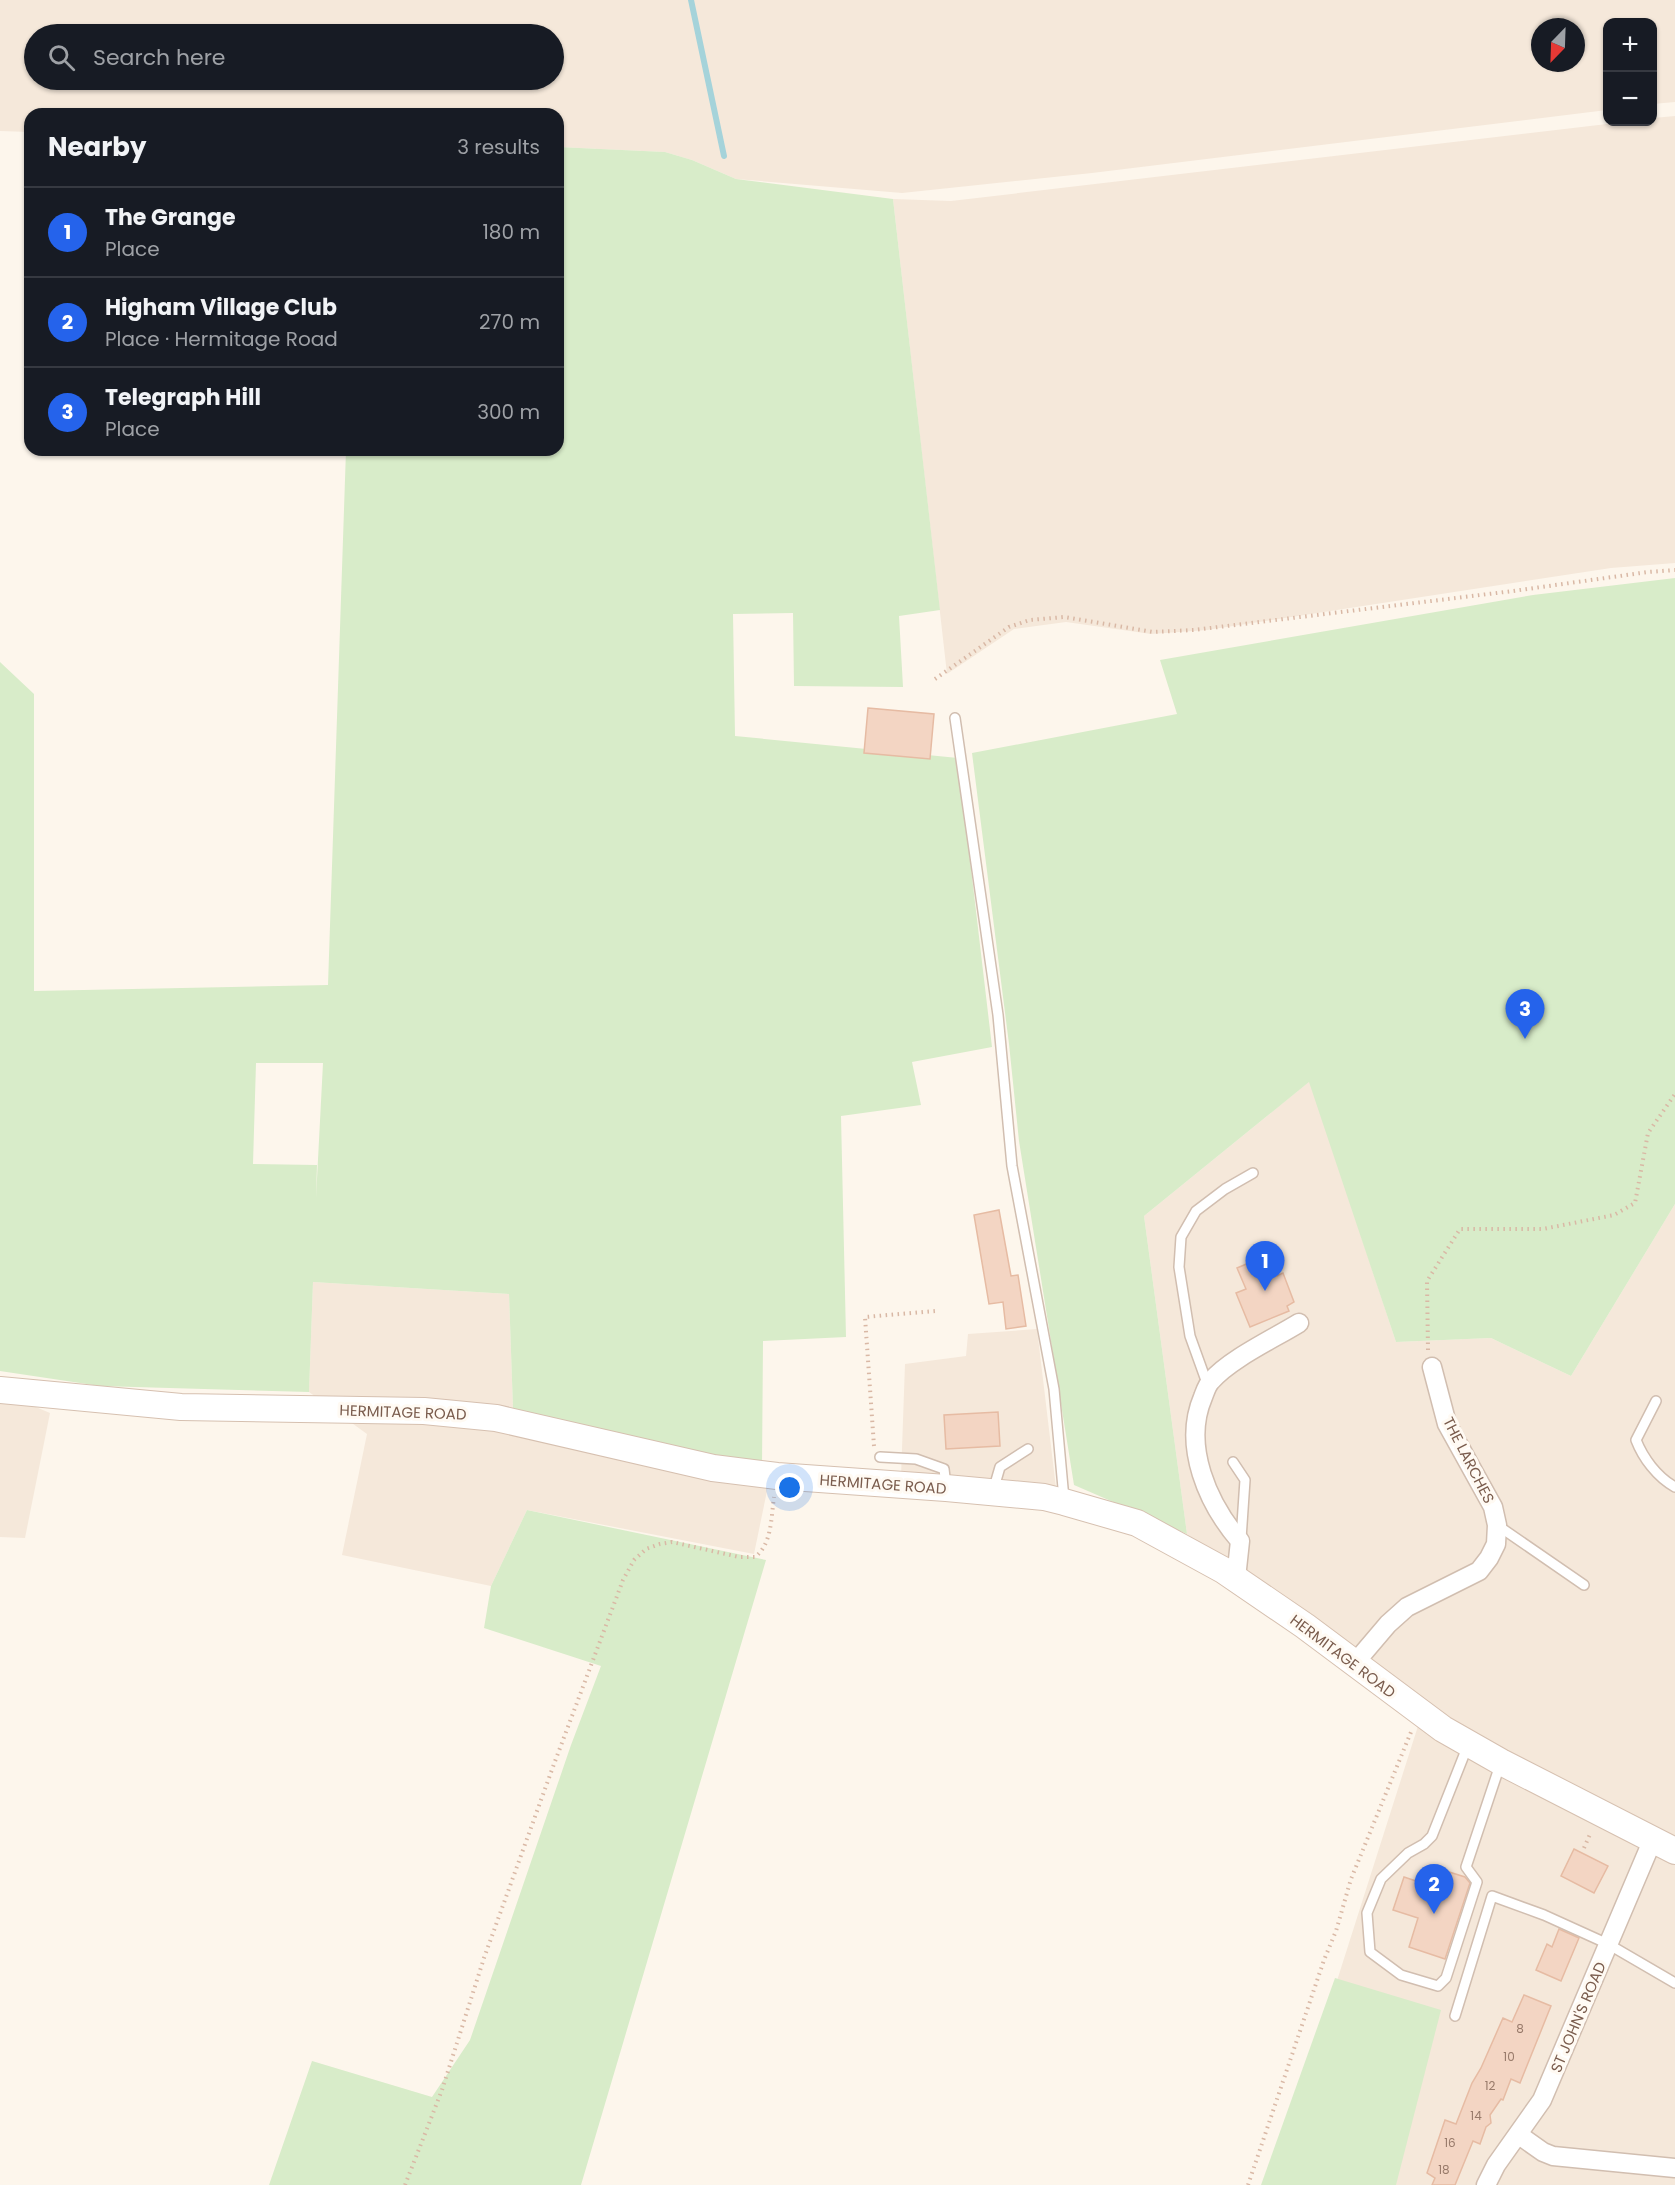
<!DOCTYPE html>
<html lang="en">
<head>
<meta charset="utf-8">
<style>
  :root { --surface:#171b24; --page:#20242c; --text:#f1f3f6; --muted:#9ea1a6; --line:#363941; --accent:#2563eb }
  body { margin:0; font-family:Poppins,sans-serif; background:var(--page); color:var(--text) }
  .controls { position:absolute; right:18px; top:18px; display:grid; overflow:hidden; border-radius:12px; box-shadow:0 2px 4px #0004 }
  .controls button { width:54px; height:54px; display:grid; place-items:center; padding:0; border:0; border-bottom:2px solid var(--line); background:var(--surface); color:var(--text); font:30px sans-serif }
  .compass { position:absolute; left:1531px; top:18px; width:54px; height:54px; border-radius:50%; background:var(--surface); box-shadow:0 2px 4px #0004; rotate:203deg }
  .you { position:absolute; left:790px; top:1488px; width:21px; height:21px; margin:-15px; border:4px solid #fff; border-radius:50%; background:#1a73e8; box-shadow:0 0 0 9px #1a73e833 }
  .badge { display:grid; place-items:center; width:39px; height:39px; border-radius:50%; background:var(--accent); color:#fff; font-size:20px; font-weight:700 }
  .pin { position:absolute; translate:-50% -50px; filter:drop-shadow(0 2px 3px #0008) }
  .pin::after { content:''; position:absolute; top:32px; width:21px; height:18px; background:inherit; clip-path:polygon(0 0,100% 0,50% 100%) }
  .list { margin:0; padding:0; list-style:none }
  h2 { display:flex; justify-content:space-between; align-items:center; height:78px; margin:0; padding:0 24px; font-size:26px }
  h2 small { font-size:20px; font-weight:400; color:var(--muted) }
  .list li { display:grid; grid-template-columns:39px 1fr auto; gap:18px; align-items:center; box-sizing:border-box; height:90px; padding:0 24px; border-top:2px solid var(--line) }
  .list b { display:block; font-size:22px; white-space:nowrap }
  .list p { margin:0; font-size:20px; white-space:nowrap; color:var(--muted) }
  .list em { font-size:20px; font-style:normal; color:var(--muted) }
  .icon { flex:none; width:33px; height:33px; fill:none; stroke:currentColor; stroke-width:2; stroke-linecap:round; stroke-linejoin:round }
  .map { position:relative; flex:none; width:1675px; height:2185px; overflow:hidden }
  .search { position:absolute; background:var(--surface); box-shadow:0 2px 4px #0004; left:24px; top:24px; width:540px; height:66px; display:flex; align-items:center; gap:15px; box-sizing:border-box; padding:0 21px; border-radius:33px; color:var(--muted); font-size:22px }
  .panel { position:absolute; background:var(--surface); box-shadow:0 2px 4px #0004; left:24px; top:108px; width:540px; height:348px; border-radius:18px }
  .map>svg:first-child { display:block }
  .residential { fill:#f5e8da; fill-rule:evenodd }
  .green { fill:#d8ecc9; fill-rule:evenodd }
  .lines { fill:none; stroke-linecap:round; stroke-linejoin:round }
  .stream { stroke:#a5d3da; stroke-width:6 }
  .building { fill:#f3d5c3; stroke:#e6bba3; stroke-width:1.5 }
  .lane-casing { stroke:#d1beb0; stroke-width:12 }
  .street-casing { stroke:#d1beb0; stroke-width:21 }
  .secondary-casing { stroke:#d6c0b0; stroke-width:28 }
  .path { stroke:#d9b8a5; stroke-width:4; stroke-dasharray:1.5 4.5; stroke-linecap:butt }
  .lane { stroke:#fff; stroke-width:9 }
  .street { stroke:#fff; stroke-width:18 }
  .secondary { stroke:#fff; stroke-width:26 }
  .labels { text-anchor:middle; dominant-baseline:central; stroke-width:6; stroke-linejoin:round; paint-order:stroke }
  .number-label { font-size:12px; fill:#987a6a }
  .street-label { font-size:15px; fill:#7a5c4d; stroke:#fffaf3 }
</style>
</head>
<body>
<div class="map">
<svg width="1675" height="2185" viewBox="0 0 1675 2185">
  <rect width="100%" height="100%" fill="#fdf6ec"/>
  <g class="residential">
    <path d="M0 0H1675V102L1653 104 1652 22H1608L1607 110 1092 173 902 193 736 179 692 160 665 152 558 147V114H30V132L0 131ZM1540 27H1576V63H1540ZM34 34H554V80H34Z"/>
    <path d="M1675 116V563L1611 568 1207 630 1151 634 1066 622 1014 629 947 674 893 199 951 201 1624 122H1652L1653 118Z"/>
    <path d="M1310 1081 1396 1342 1491 1338 1571 1376 1675 1204V2185H1272L1425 1704 1187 1534 1144 1216Z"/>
    <path d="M313 1282 509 1294 513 1409 768 1486 754 1554 527 1510 491 1586 342 1555 367 1434 309 1392Z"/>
    <path d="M1037 1329 1056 1488 901 1477 905 1364 966 1356 968 1334Z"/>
    <path d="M0 1392 50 1413 25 1538 0 1537Z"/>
  </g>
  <g class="green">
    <path d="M558 147 665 152 692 160 736 179 893 199 940 610 899 616 903 687 794 686 793 613 733 614 735 736 958 758 992 1047 912 1062 921 1105 841 1116 846 1337 763 1341 762 1466 513 1409 509 1294 313 1282 309 1392 100 1386 0 1371V662L34 694V991L328 985 346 450H558ZM256 1063H323L316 1198 317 1165 253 1164Z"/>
    <path d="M1675 578V1204L1571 1376 1491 1338 1396 1342 1309 1082 1144 1216 1187 1534 1074 1485 1019 1141 1009 1044 972 753 1177 714 1160 660 1533 595Z"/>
    <path d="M527 1510 766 1560 581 2185H269L312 2061 432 2097 470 2040 571 1745 601 1666 484 1628 491 1586Z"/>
    <path d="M1335 1978 1441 2010 1396 2185H1261Z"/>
  </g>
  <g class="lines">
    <path class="stream" d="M691 0 724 156"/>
  </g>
  <g class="building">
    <path d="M868 708 934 714 930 759 864 753Z"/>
    <path d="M999 1210 1011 1276 1018 1275 1026 1326 1006 1329 1003 1302 989 1304 974 1215Z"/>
    <path d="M1268 1255 1277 1276 1283 1273 1294 1302 1287 1306 1289 1311 1250 1327 1236 1293 1246 1289 1237 1268Z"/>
    <path d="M998 1412 1000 1446 946 1449 944 1415Z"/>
    <path d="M1574 1849 1608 1866 1594 1893 1561 1876Z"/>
    <path d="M1446 1871 1465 1877 1470 1883 1445 1959 1409 1947 1418 1918 1393 1910 1404 1877 1440 1889Z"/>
    <path d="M1559 1929 1579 1938 1561 1981 1536 1970 1547 1944 1552 1947Z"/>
    <path d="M1524 1995 1551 2006 1520 2083 1511 2079 1503 2100 1501 2099 1490 2115 1491 2123 1486 2127 1480 2144 1473 2141 1455 2185H1432L1435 2178 1427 2173 1445 2120 1456 2124 1472 2083 1481 2068 1503 2018 1512 2022Z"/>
  </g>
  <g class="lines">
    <g class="lane-casing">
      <g id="lane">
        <path d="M955 718 998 1015 1012 1166 1054 1389 1064 1499"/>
        <path d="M1208 1386 1190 1336 1179 1267 1181 1237 1196 1211 1225 1189 1253 1173"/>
        <path d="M1656 1401 1636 1440C1643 1458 1657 1477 1675 1487"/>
        <path d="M880 1457 916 1459 944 1469 946 1486"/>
        <path d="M1233 1462 1245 1480 1241 1539"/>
        <path d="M993 1491 1000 1467 1028 1449"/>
        <path d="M1497 1525 1584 1585"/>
        <path d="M1468 1745 1432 1836 1424 1844 1408 1853 1381 1879 1367 1913 1370 1952 1401 1975 1438 1986 1446 1978 1477 1882 1466 1867 1500 1765"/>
        <path d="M1455 2016 1492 1896 1544 1915 1608 1944 1675 1983"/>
      </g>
    </g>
    <g class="street-casing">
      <g id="street">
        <path d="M1236 1578 1240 1541C1208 1504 1182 1446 1203 1397 1205 1392 1207 1385 1211 1381 1230 1359 1273 1339 1299 1323"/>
        <path d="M1354 1664 1388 1624 1407 1607 1479 1571 1489 1558 1496 1544 1497 1525 1493 1507 1447 1424 1432 1367"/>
        <path d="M1519 2135 1543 2152 1553 2156 1675 2168"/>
        <path d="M1486 2185 1496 2165 1542 2100 1653 1839"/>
      </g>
    </g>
    <g class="secondary-casing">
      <path id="secondary" d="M0 1390 181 1407 424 1411 496 1418 713 1468 777 1476 946 1488 1044 1497 1064 1502 1137 1523 1223 1570 1305 1626 1443 1729 1501 1762 1675 1851"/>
    </g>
    <g class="path">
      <path d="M935 679 1009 627 1030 620 1064 617 1153 632 1194 630 1513 591 1648 572 1675 570"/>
      <path d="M1428 1350 1427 1281 1460 1229H1543L1614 1215 1635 1203 1648 1133 1675 1094"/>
      <path d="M874 1446 865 1317 935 1311"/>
      <path d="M1584 1848 1591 1832"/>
      <path d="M405 2185 442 2090 484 1958 554 1764 623 1580 634 1560 646 1549 660 1544 672 1542 739 1557H755C772 1544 771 1518 774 1497"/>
      <path d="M1248 2185 1324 1960 1336 1931 1351 1879 1411 1732"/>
    </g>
    <use href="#lane" class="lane"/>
    <use href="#street" class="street"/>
    <use href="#secondary" class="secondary"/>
  </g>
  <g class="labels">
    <g class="number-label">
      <text x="1520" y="2028">8</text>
      <text x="1509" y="2056">10</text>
      <text x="1490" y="2085">12</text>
      <text x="1476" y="2115">14</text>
      <text x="1450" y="2142">16</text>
      <text x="1444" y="2169">18</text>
    </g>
    <g class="street-label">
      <text transform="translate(403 1412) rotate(2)">HERMITAGE ROAD</text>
      <text transform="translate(1469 1460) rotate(63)">THE LARCHES</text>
      <text transform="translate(883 1484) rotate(4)">HERMITAGE ROAD</text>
      <text transform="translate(1343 1656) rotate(37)">HERMITAGE ROAD</text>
      <text transform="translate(1578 2017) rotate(-67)">ST JOHN'S ROAD</text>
    </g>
  </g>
</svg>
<div class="controls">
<button>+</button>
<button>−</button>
</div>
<svg class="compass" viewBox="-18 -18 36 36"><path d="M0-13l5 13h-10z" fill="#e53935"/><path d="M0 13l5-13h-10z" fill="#9ea1a6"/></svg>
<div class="you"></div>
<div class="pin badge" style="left:1265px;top:1291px">1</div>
<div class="pin badge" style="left:1434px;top:1914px">2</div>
<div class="pin badge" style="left:1525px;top:1039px">3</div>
<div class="search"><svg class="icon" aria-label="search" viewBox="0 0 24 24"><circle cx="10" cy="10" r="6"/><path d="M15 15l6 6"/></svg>Search here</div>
<section class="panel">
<h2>Nearby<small>3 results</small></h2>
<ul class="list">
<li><span class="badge">1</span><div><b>The Grange</b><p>Place</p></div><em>180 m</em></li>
<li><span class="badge">2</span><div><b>Higham Village Club</b><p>Place · Hermitage Road</p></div><em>270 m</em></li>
<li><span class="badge">3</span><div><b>Telegraph Hill</b><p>Place</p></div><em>300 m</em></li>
</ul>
</section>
</div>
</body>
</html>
